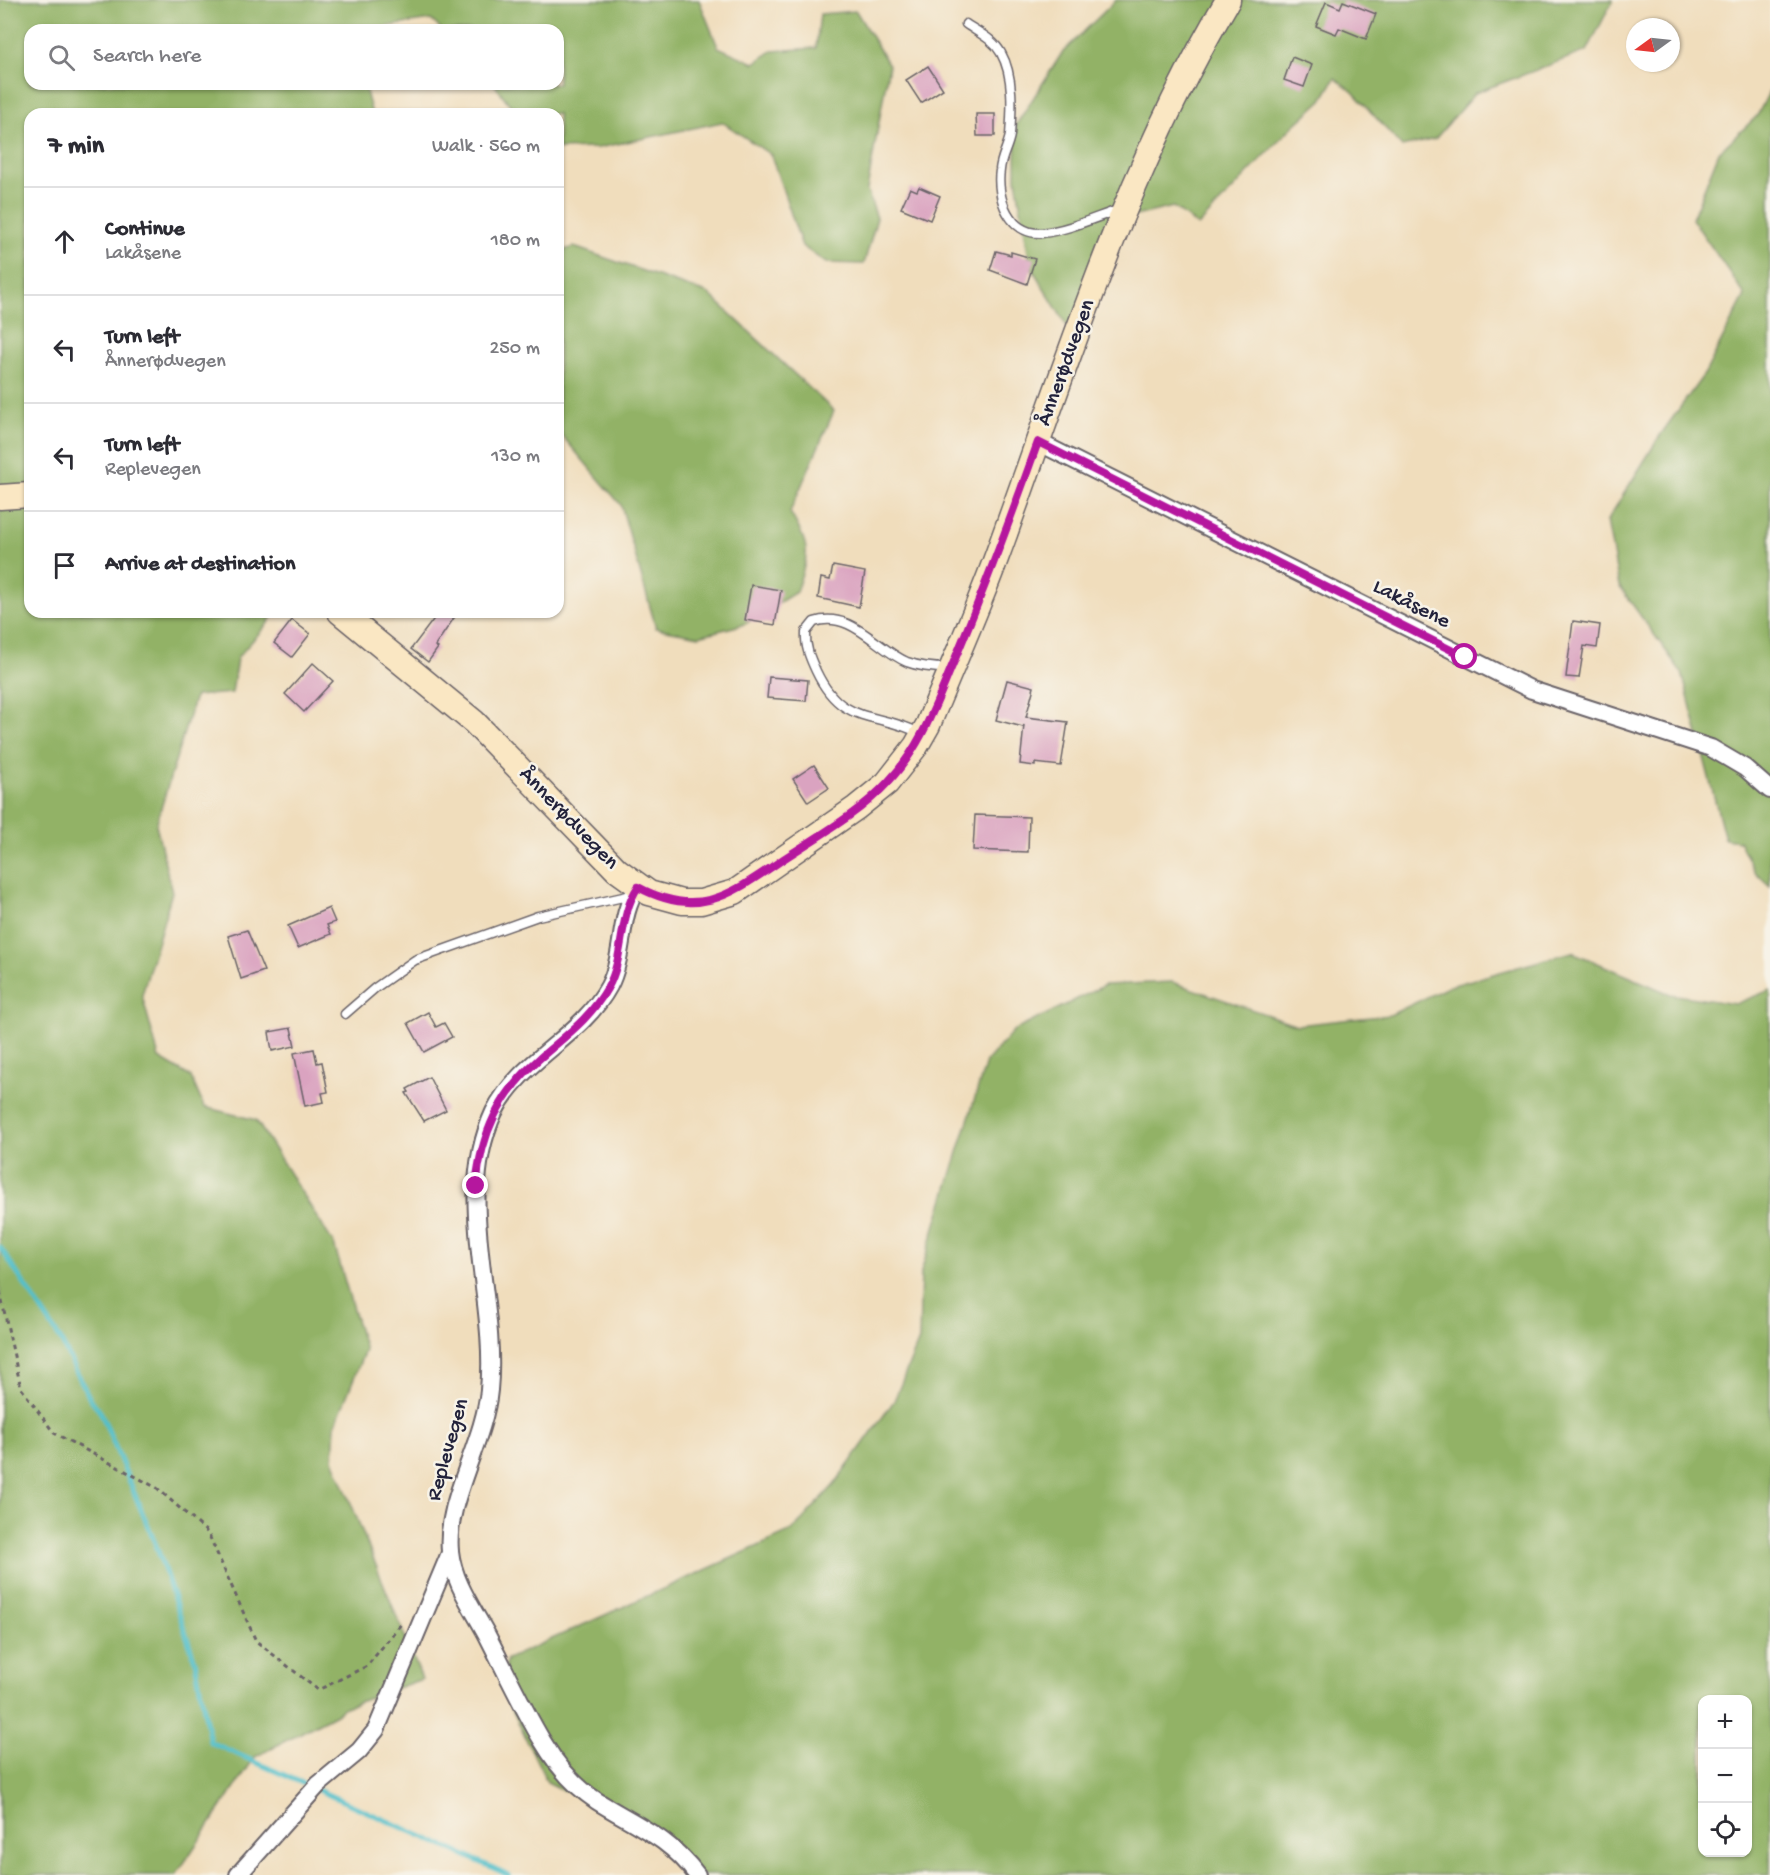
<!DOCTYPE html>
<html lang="en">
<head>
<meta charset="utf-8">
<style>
  :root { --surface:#fff; --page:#f2f2f3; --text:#2b2b33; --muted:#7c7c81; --line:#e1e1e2 }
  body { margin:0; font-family:"Gochi Hand",sans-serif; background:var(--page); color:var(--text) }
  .controls { position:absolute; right:18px; bottom:18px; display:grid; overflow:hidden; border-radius:12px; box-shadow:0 2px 4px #0004 }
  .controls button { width:54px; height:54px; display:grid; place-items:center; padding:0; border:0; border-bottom:2px solid var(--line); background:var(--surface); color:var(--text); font:30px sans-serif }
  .compass { position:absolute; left:1626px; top:18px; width:54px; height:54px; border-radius:50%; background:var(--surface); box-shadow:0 2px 4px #0004; rotate:255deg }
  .stop { position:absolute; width:18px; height:18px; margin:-14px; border:4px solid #b5179e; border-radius:50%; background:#fff }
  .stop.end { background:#b5179e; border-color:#fff; box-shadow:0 2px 6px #0008 }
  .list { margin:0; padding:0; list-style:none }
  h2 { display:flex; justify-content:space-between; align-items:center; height:78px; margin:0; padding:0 24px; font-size:26px }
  h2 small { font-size:20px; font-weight:400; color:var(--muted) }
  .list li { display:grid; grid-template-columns:39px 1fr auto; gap:18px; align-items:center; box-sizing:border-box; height:108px; padding:0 24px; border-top:2px solid var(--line) }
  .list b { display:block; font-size:22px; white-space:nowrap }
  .list p { margin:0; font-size:20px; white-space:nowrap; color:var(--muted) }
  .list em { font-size:20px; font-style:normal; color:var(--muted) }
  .icon { flex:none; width:33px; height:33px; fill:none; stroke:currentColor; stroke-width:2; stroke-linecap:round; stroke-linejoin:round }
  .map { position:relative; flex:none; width:1770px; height:1875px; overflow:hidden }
  .search { position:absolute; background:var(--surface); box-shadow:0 2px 4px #0004; left:24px; top:24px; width:540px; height:66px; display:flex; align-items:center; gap:15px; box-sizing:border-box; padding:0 21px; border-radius:18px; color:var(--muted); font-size:22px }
  .panel { position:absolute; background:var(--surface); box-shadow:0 2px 4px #0004; left:24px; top:108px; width:540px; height:510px; border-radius:18px }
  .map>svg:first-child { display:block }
  .forest { fill:#92b266; stroke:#5a6a50; stroke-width:1.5; fill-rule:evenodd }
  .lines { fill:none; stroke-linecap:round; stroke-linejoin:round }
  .stream { stroke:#52c0ca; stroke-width:5 }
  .building { fill:#daa3c0 }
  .service-casing { stroke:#6a6368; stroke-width:11 }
  .minor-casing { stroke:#6a6368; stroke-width:20 }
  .secondary-casing { stroke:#6a6368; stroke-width:27 }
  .path { stroke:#6a6368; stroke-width:3; stroke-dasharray:4.5 4.5; stroke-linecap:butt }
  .service { stroke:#fff; stroke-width:8 }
  .minor { stroke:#fff; stroke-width:16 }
  .secondary { stroke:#fae7c3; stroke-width:24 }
  .route { stroke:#b5179e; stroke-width:8 }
  .labels { text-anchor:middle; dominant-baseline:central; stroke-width:5; stroke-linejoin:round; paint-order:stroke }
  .street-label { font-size:22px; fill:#22223b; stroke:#f7f3e8 }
</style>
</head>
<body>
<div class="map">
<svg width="1770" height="1875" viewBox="0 0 1770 1875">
  <rect width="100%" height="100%" fill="#f7f3e8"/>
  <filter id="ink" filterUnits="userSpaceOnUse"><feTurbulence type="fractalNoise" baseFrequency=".0167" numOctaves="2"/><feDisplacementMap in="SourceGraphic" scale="12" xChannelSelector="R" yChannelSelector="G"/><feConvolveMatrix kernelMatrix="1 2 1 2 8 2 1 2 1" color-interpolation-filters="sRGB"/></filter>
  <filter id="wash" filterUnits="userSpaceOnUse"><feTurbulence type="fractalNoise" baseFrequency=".008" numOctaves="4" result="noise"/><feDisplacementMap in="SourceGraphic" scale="24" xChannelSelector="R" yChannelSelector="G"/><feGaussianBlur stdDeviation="1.35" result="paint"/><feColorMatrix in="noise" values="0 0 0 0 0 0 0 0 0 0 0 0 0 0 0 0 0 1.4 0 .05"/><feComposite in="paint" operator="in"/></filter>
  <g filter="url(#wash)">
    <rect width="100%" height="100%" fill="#f0ddbc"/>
    <g class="forest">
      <path d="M0 0H699L718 47 754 63 772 51 816 48 820 14 856 11 889 65 867 190 877 218 864 264 826 263 802 246 771 155 722 122 598 148 558 149V114H517L494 84H558V30H442L431 20 389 26 382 30H30V84H364L372 114H30V612H274L269 622 237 658 232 693 195 696 156 825 172 892 142 995 159 1058 191 1077 204 1107 256 1120 334 1244 365 1350 335 1426 333 1459 422 1679 345 1707 336 1714 255 1757 176 1875H0Z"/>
      <path d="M1116 0H1613L1587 51 1475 93 1435 139 1402 147 1353 92 1335 78 1322 100 1289 130 1198 226 1173 207 1127 218 1073 336 1030 265 1016 179V125L1062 53Z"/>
      <path d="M1770 90V886L1755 872 1739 841 1725 839 1682 673 1619 586 1607 521 1661 434 1705 373 1745 295 1692 219 1719 152 1757 116Z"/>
      <path d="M574 247 709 294 834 411 790 512C812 551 809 551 796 592L745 624 699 636 656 628 621 505 558 431V252Z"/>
      <path d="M1572 952 1670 994 1735 1004 1770 990V1875H688L640 1828 547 1782 500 1685 507 1659 792 1531 834 1485 894 1401 919 1340 921 1272 986 1062 1013 1031 1105 985 1172 982 1297 1025 1390 1015 1450 986ZM1702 1700H1748V1852H1702Z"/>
    </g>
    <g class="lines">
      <path class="stream" d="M0 1247 59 1337 89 1397 101 1413 157 1548 195 1661 210 1742 509 1875"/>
    </g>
    <g id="blocks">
      <g class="building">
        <path d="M1343 1 1376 14 1366 39 1339 28 1336 34 1316 26 1326 2 1340 8Z"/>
        <path d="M1292 57 1312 65 1304 87 1284 80Z"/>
        <path d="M928 66 943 89 921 103 906 80Z"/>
        <path d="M976 114H995V136H977Z"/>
        <path d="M919 187 940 196 930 220 901 208 910 188 917 191Z"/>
        <path d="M996 251 1011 255V252L1035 259 1027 284 990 270Z"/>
        <path d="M833 566 865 572 859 607 818 598 821 578 830 580Z"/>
        <path d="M751 585 781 590 775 625 745 620Z"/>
        <path d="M439 612H458L435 646 438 648 428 662 411 649Z"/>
        <path d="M292 620 310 634 292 657 274 643Z"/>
        <path d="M1573 621 1600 625 1597 648 1584 646 1579 678 1566 677Z"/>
        <path d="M313 663 333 681 304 712 285 694Z"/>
        <path d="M769 677 808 680 806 701 767 698Z"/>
        <path d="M1007 680 1034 687 1026 717 1068 722 1061 766 1035 763V766L1020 764 1024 725 1023 727 996 720Z"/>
        <path d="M814 765 829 788 808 802 793 779Z"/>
        <path d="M975 815 1029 817 1028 852 973 850Z"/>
        <path d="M329 908 335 922 327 925 331 934 298 948 288 926Z"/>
        <path d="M247 930 264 971 241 979 228 936Z"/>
        <path d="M428 1012 436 1027 444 1023 452 1037 424 1052 408 1023Z"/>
        <path d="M291 1028 295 1046 272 1051 269 1032Z"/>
        <path d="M314 1049 317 1063 322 1062 328 1092 322 1093 324 1102 305 1106 294 1053Z"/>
        <path d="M429 1077 446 1110 424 1121 406 1093 409 1092 407 1089Z"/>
      </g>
    </g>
  </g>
  <g filter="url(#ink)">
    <use href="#blocks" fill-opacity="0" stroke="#6a6368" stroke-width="1.5"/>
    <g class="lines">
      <g class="service-casing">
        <g id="service">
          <path d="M966 24C979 33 993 39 1001 53 1014 76 1012 109 1010 135 1008 147 1001 157 1000 170 996 197 1009 235 1042 233 1069 230 1096 217 1121 209"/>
          <path d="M922 734C876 710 843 728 816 671 810 658 805 647 806 632L814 622C852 610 876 649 907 662 920 667 935 668 949 668"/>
          <path d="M345 1014 375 988 415 960 538 916 632 895"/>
        </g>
      </g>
      <g class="minor-casing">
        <g id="minor">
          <path d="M1038 442 1532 690 1711 748 1745 768 1770 790"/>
          <path d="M638 887C618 915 625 955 609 986 581 1038 520 1059 494 1112 453 1200 498 1298 489 1390 484 1443 445 1501 450 1551 453 1581 473 1609 487 1635 505 1670 522 1707 543 1742 556 1764 574 1786 597 1801 635 1825 669 1837 697 1875"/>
          <path d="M238 1875 318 1785 359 1751 376 1730 450 1553"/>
        </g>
      </g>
      <g class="secondary-casing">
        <g id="secondary">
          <path d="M0 497 30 495"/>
          <path d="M340 612 474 722 617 870 649 893 682 902H701L735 892 856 808 887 783 916 746 928 725C951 668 977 611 998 553 1067 365 1125 172 1228 0"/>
        </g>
      </g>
      <path class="path" d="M0 1292 21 1388 54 1433 157 1488 208 1533 256 1641 318 1690 367 1666 401 1624"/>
      <use href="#service" class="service"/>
      <use href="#minor" class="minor"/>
      <use href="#secondary" class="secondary"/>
    </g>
  </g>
  <g class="lines" filter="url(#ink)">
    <path class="route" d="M476 1186C481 1134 499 1094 539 1059 565 1036 590 1019 608 987 625 957 618 916 638 887 697 919 729 896 779 862 815 838 859 814 888 782 922 746 936 703 955 659 985 587 1012 515 1038 442L1465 657"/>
  </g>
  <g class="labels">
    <g class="street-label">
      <text transform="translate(1067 363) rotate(-70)">Ånnerødvegen</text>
      <text transform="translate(1411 605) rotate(27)">Lakåsene</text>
      <text transform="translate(568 819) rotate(46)">Ånnerødvegen</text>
      <text transform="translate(449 1450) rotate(-74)">Replevegen</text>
    </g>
  </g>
</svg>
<div class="controls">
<button>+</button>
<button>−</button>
<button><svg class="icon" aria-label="locate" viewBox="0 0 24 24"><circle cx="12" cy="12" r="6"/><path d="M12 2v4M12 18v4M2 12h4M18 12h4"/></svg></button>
</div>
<svg class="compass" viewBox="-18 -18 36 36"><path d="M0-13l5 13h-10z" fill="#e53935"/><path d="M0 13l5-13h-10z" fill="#7c7c81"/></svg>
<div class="stop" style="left:1465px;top:657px"></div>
<div class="stop end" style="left:476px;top:1186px"></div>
<div class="search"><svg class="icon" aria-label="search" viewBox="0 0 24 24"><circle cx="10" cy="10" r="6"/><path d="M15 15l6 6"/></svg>Search here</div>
<section class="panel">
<h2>7 min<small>Walk · 560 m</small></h2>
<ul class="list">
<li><svg class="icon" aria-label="ahead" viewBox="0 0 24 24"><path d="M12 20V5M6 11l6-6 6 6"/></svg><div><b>Continue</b><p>Lakåsene</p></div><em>180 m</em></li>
<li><svg class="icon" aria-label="left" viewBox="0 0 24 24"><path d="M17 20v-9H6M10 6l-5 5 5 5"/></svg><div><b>Turn left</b><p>Ånnerødvegen</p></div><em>250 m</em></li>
<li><svg class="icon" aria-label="left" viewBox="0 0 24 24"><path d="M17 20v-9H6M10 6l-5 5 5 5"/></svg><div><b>Turn left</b><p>Replevegen</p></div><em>130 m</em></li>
<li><svg class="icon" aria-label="arrive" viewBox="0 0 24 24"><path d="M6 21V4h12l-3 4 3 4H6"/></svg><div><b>Arrive at destination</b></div></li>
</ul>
</section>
</div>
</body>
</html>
